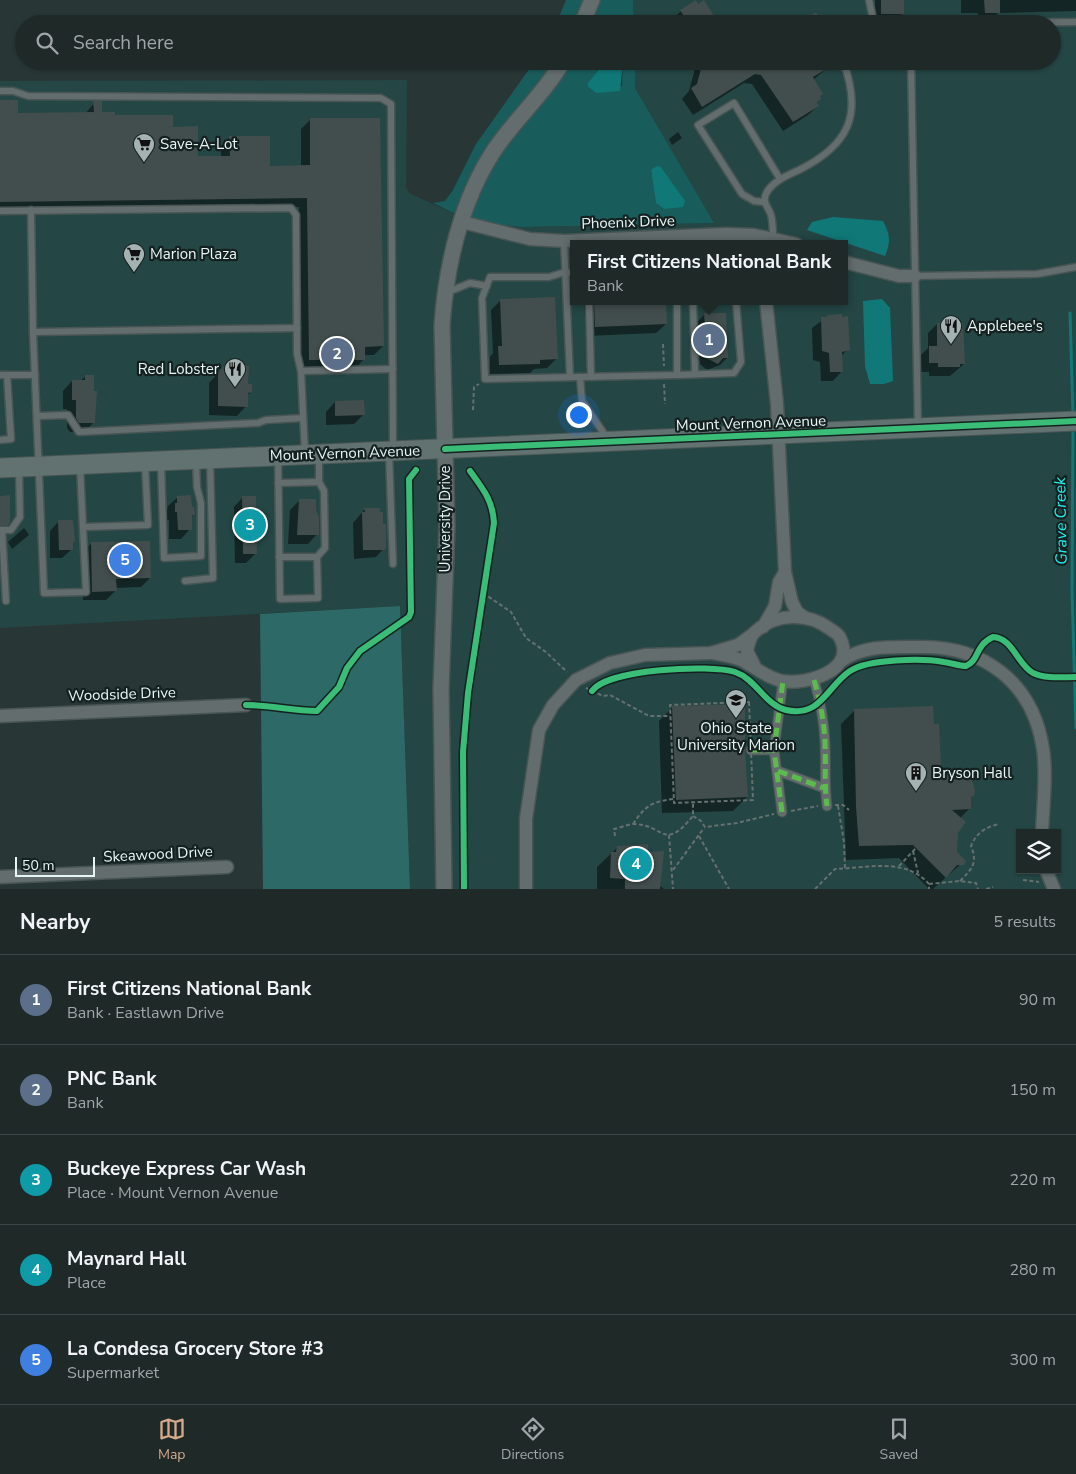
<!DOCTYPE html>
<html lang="en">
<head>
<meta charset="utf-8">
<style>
  :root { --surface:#1e2928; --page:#2b3534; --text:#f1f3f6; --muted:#a1a6a8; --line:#3c4545; --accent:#d6ab8b }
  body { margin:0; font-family:"Nunito Sans",sans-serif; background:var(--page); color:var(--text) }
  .controls { position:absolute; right:15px; bottom:15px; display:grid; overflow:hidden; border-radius:0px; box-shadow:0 1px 4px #0004 }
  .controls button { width:45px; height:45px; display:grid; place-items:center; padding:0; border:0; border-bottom:1px solid var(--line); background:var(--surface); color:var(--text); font:25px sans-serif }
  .scale { position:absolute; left:15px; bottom:12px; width:80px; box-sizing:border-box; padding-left:5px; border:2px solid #e7f6f5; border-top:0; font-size:14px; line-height:18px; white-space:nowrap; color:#e7f6f5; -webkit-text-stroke:4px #152121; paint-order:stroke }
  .you { position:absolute; left:578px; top:414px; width:18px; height:18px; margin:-12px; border:4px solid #fff; border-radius:50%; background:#1a73e8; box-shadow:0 0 0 8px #1a73e833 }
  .badge { display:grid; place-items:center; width:32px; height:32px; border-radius:50%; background:var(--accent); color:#fff; font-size:16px; font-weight:700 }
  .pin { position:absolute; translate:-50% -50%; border:2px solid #fff; box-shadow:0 1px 5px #0006 }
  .popup { position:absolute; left:570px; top:240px; width:278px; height:65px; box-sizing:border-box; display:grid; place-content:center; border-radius:0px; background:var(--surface); filter:drop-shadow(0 1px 4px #0005); font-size:16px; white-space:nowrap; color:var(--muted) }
  .popup b { font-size:19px; color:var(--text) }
  .popup::after { content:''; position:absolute; left:50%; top:100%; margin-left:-10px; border:10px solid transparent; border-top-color:var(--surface) }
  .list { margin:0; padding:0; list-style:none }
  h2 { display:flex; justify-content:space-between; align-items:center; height:65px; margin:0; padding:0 20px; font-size:21px }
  h2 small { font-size:16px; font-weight:400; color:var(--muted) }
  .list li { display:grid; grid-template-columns:32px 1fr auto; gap:15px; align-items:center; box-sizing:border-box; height:90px; padding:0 20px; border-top:1px solid var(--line) }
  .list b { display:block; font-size:19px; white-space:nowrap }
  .list p { margin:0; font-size:16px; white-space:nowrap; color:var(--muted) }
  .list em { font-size:16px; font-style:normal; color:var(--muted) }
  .icon { flex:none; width:28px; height:28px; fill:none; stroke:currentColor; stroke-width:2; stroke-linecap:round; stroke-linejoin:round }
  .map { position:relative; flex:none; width:1076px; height:889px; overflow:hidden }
  .search { position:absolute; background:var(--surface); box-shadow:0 1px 4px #0004; left:15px; right:15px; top:15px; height:55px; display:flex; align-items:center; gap:12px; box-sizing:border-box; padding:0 18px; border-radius:28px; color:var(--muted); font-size:19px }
  .sheet { height:515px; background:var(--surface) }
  nav { display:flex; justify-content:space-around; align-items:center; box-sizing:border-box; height:70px; border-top:1px solid var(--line); background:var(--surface); font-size:14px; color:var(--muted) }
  nav a { display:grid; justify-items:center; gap:2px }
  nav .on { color:var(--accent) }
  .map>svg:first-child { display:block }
  .built { fill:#244645; fill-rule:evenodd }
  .green { fill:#185d5c; fill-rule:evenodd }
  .forest { fill:#2c6967 }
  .water { fill:#107978 }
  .shadow { fill:#0007 }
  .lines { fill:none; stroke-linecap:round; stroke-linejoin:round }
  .stream { stroke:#107978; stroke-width:3 }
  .building { fill:#424e4d }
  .service-casing { stroke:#485554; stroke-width:9 }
  .pedestrian-casing { stroke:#485554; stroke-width:11 }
  .minor-casing { stroke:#485554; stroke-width:15 }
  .tertiary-casing { stroke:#485554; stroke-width:18 }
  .primary-casing { stroke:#485554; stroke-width:21 }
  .path { stroke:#65706f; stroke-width:2; stroke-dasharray:4 2.5; stroke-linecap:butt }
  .service { stroke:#636d6d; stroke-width:6 }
  .pedestrian { stroke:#636d6d; stroke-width:9 }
  .minor { stroke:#636d6d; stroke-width:12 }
  .tertiary { stroke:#636d6d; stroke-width:15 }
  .primary { stroke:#617271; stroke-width:19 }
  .quiet { stroke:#5cbc4b; stroke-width:5; stroke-dasharray:10 5; stroke-linecap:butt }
  .cycleway-casing { stroke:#152121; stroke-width:9 }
  .cycleway { stroke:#3abd76; stroke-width:6 }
  .labels { text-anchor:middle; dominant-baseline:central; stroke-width:4.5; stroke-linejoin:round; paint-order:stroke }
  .poi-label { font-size:15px; fill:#e7f6f5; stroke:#152121; text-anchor:start }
  .street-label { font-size:15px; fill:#e7f6f5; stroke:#152121 }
  .water-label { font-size:16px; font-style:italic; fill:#20ede9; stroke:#152121 }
</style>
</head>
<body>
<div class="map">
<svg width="1076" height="889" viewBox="0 0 1076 889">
  <rect width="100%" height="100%" fill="#283736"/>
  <path class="built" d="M633 0H1076V889H410L400 606 0 628V81L407 80 406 187 409 193 470 221 521 227 713 223 635 88V61H1052V24H634ZM574 244H844V301H574ZM1020 833H1057V870H1020Z"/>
  <g class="green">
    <path d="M566 0H633L634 24H556Z"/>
    <path d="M535 61H596L598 71 588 87 596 93 622 86 623 61H635V88L714 223 521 227 470 221 433 203 445 201 453 190 476 144ZM661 167 681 196 664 209 656 203 651 170Z"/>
  </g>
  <path class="forest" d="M400 606 410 889H263L260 614Z"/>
  <g class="water">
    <path d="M596 61H623L620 91 596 93 588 87V83L598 71Z"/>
    <path d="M657 166 661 167 685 201 683 207 664 209 656 203 651 170Z"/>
    <path d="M833 217 883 221C890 234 891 242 885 256L807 230 812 222Z"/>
    <path d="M882 299 890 308 893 381 884 384H870L865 366 863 301Z"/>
  </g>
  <g class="shadow">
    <path d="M875 0H903V13L896 20 875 21Z"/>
    <path d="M961 0H1076V11L998 13 992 19H978V13H961Z"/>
    <path d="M681 11 718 24H674L672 20Z"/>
    <path d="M697 61H830L832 64 813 80 818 106 808 115 783 131 752 84 744 83 693 115 682 99 689 91Z"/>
    <path d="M0 101 17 114H85L94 103 101 113 172 128 197 157H221V146L230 137 269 167 301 166V129L310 120 383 346 374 355H364V359L355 369H300L299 207 0 211Z"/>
    <path d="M678 132 682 138 672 145 669 139Z"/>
    <path d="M501 300 556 359 547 368 534 369 530 373 490 374V357L493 353 491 310Z"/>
    <path d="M584 301H665L666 324 656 333 586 336Z"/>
    <path d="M705 314 727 358 720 365 707 370 700 364 699 352H693L699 333 698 321Z"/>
    <path d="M828 316 848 349 841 356 842 371 833 381H821L820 362 813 360 812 328Z"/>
    <path d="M937 324 964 364 950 376H929V372H920V356L928 348V333Z"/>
    <path d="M225 366 247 385 251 392 246 396V406L237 416 209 415V383Z"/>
    <path d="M86 376 94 422 84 432H70L67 428V409H63V391L72 381H80Z"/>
    <path d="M335 402 363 415 354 424 326 425V412Z"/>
    <path d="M178 497 190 508 193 515 190 518V529L181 539H169V520H166V514L168 506Z"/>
    <path d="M243 497 256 553 246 563H235L234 507Z"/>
    <path d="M300 500 317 534 308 544H288L290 510Z"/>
    <path d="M365 509 385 547 376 557 354 559 353 523Z"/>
    <path d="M59 521 72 549 62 558H50V531Z"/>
    <path d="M24 528 29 535 12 549 8 542Z"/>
    <path d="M92 543 150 578 141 587 115 588V591L106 600H83L82 552Z"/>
    <path d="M673 707 744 751 747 797 733 811 662 813 659 721Z"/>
    <path d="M855 710 973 795 970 799V808L960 818 956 833V852L964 861 933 889H929L899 858 846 860 841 724Z"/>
    <path d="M618 847 647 853 659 885 664 889H597V867Z"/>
  </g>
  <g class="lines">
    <g class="stream">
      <path d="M1070 313 1073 415"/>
      <path d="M1073 426 1072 591 1076 728"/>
    </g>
  </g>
  <g class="building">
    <path d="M696 0 698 4 704 0 719 24H689L680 10Z"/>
    <rect x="881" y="0" width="23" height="14"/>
    <path d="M984 0H1000V13H985Z"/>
    <path d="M816 12 823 24H799Z"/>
    <path d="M703 61H838V62L813 77 823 94 820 96 821 99 817 102 819 106 793 122 761 75 755 74 702 107 691 88 697 84Z"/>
    <path d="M0 100H18V113L94 112 93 101H102V112H115V115H173V127L198 126V156H230L229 136H270V166L310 165V118H380L384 346 365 347V360H309L307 198 0 202Z"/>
    <path d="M555 297 558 359 540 360V364L499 365 498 346H502L500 299Z"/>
    <path d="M594 301H666L667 324 595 327Z"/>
    <path d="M704 313H726L728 358H723L718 364 706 358V346H699V334H703V327H705Z"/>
    <path d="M842 314V317L848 316 850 350 842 352 843 372H830L829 353 822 351 821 317H827V315Z"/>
    <path d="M937 323H963L965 364H960V367H938V363H929V346H937Z"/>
    <path d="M225 365 249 366 248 384H252V392L248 393V407L218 406V373Z"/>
    <path d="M85 375H94V391H97L95 423H79L76 418V400H72V380H85Z"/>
    <path d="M364 400 365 415 335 416V401Z"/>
    <path d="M10 495V522L8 525H0V496Z"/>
    <path d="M191 495 192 507H194L195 515H192V530H178L177 512H175V503H177V496Z"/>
    <path d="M242 496H256L257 554H243Z"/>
    <path d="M299 499H316V510L319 517V535H297Z"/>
    <path d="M364 508H380V512H383V524H386V548L384 550H363L362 512H365Z"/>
    <path d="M58 520H73L75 542H73V550H59Z"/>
    <path d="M150 541 151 578 116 579 117 591 92 592 91 542Z"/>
    <path d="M745 704V750L748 797 676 800 672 706Z"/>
    <path d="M933 706 934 724H939L941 768H946V772L970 771 975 791 974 796 971 797V809L952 810 966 822 958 833 957 852 966 861 964 865H957L946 878 913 845 859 846 856 807 854 709Z"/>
    <path d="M648 844V852L664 851 660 889H625V879L610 878 611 852H616L617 846Z"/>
  </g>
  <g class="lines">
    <g class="service-casing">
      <g id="service">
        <path d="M869 0 873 19 887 24"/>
        <path d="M925 24 1076 22"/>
        <path d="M911 61 918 427"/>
        <path d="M0 91H13L28 96 381 98 391 104 393 449"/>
        <path d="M764 202 754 201 742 194 698 125 734 103 780 179"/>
        <path d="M31 210 33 332 44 593 86 592 80 466"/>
        <path d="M0 211 291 208 296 215 297 354 301 371 305 454"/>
        <path d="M773 238C773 231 773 223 771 215 769 208 762 203 766 194 771 182 788 175 799 170 849 145 863 115 843 61"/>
        <path d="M564 241 570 377"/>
        <path d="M574 273 565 272 549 277H490L482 298 485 379 677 375V301"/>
        <path d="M915 276 1037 274 1076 267"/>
        <path d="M448 292 470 283 487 286"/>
        <path d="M589 301 591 377"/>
        <path d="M693 301 695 374"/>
        <path d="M33 332 297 328"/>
        <path d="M301 371 393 369"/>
        <path d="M0 375H35"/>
        <path d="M677 375 734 373 741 362 736 301"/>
        <path d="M580 377 582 401 607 438"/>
        <path d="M37 416 68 415 79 432 258 423 266 420 303 418"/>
        <path d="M0 440 11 439 7 375"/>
        <path d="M389 453 393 564"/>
        <path d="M278 457 280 599 318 598 317 557"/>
        <path d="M161 463 164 558 201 556V503L197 487 196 462"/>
        <path d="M278 483 319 482"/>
        <path d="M83 527 148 525 145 464"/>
        <path d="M0 530H11L20 517 19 470"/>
        <path d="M2 530 6 601"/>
        <path d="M279 557H317L325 548 324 491 319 482V456"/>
        <path d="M185 581 213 578 210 460"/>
      </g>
    </g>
    <g class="pedestrian-casing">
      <g id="pedestrian">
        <path d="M814 680C820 700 824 721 825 742 826 764 824 784 827 806"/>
        <path d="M751 750H774"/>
        <path d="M778 771 824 788"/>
        <path d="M782 812 774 750 783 681"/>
      </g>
    </g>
    <g class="minor-casing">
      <g id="minor">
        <path d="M462 222 530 239 564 241 727 234 754 235 796 244"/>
        <path d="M844 262 899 276H915"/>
        <path d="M766 301 777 404 785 572 792 602 797 612 804 617"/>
        <path d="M763 627 775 606 779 582 785 572"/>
        <path d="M712 653C721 655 732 656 741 660 755 667 767 678 782 681 806 685 859 671 839 636 837 633 833 631 830 629 808 612 774 613 754 633 750 637 748 646 747 651L755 667"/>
        <path d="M841 661C864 645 890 647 918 647 983 645 1033 682 1043 749 1047 776 1043 805 1042 833"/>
        <path d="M0 716 246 705"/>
        <path d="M1046 870 1054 889"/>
        <path d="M0 877 227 867"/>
        <path d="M526 889V819L539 730 553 705 576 680 610 663 645 655 711 653 738 645 753 634"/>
      </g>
    </g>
    <g class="tertiary-casing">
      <g id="tertiary">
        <path d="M582 24 592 0"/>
        <path d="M444 889 441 689 447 526 442 326C446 266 461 200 495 149 516 118 545 93 563 61"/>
      </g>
    </g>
    <g class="primary-casing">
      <path id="primary" d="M0 468 1076 421"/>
    </g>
    <g class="path">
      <path d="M663 344 664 366"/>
      <path d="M664 384 665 404"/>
      <path d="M473 410 474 387 479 384"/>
      <path d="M483 593 511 612 526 638 546 652 567 672"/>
      <path d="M586 688 603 696 610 695 649 716H670"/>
      <path d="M749 702 753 800 674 803 670 705Z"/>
      <path d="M835 805H843L849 810"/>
      <path d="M838 806 844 842 845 868"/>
      <path d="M791 811 818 806"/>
      <path d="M693 816 701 821 705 827 737 823 774 814"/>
      <path d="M633 824C645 806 651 802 673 799"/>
      <path d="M669 835 673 889"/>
      <path d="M615 836 614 829C620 828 628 824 634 824 665 825 663 852 693 816V802"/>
      <path d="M699 836 729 889"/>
      <path d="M913 851 918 873"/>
      <path d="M899 866 916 848"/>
      <path d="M673 870 704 828"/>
      <path d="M1023 880 1039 882"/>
      <path d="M960 881C972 869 978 863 971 846 976 833 986 827 999 824"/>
      <path d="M929 884 960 881 976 883 978 889"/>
      <path d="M815 889 835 869C867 868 905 857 929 884V889"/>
      <path d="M986 889 993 887"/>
    </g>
    <use href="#service" class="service"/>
    <use href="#pedestrian" class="pedestrian"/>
    <use href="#minor" class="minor"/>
    <use href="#tertiary" class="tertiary"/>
    <use href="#primary" class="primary"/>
    <g class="quiet">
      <path d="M814 680C820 700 824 721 825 742 826 764 824 784 827 806"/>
      <path d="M751 750H774"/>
      <path d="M778 771 824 788"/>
      <path d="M782 812 774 750 783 681"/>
    </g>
    <g class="cycleway-casing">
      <g id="cycleway">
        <path d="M445 449 1076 421"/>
        <path d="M592 691C607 669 711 664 735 672 756 679 765 705 786 710 821 718 827 686 850 671 868 659 922 658 944 662 952 663 959 666 966 666 980 660 974 646 993 637 1013 638 1017 664 1033 673 1045 679 1063 677 1076 677"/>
        <path d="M246 705C270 705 293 711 317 711L339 687 347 668 360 651 409 617 411 612 409 479 416 470"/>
        <path d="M464 889 463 752 468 693 494 523C493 501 483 489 470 471"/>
      </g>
    </g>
    <use href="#cycleway" class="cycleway"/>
  </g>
  <defs>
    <g id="supermarket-pin" transform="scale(1.125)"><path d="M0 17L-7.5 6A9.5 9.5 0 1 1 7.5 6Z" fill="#a4b3b2" stroke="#152121"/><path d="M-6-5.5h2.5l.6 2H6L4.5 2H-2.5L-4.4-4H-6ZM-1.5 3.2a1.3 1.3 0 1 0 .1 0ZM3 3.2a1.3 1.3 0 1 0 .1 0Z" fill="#111"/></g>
    <g id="restaurant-pin" transform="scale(1.125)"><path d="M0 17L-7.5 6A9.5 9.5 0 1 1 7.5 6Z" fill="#a4b3b2" stroke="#152121"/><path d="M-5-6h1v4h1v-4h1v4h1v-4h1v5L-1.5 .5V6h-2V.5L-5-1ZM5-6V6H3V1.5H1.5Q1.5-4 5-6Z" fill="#111"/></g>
    <g id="university-pin" transform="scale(1.125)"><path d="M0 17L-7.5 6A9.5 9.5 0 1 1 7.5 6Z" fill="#a4b3b2" stroke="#152121"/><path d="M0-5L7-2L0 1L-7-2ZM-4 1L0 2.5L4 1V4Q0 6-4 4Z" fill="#111"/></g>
    <g id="building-pin" transform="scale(1.125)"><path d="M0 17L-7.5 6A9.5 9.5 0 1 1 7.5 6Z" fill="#a4b3b2" stroke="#152121"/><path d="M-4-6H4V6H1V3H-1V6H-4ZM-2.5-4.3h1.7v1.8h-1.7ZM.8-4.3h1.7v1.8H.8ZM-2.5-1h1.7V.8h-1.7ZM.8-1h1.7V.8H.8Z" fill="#111"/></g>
  </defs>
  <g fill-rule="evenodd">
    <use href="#supermarket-pin" x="144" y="144"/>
    <use href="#supermarket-pin" x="134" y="254"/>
    <use href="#restaurant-pin" x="951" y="326"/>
    <use href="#restaurant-pin" x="235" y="369"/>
    <use href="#university-pin" x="736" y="700"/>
    <use href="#building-pin" x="916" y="773"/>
  </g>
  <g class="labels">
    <g class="poi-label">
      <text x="160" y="144">Save-A-Lot</text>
      <text x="150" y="254">Marion Plaza</text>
      <text x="967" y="326">Applebee's</text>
      <text x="219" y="369" text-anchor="end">Red Lobster</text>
      <text x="736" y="728" text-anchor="middle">Ohio State<tspan x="736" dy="17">University Marion</tspan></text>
      <text x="932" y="773">Bryson Hall</text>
    </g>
    <g class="street-label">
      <text transform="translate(628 222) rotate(-2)">Phoenix Drive</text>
      <text transform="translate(751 423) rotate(-2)">Mount Vernon Avenue</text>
      <text transform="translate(345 453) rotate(-2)">Mount Vernon Avenue</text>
      <text transform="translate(445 519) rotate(-90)">University Drive</text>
      <text transform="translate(122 694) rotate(-2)">Woodside Drive</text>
      <text transform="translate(158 854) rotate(-3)">Skeawood Drive</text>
    </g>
    <g class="water-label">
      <text transform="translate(1061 521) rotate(-91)">Grave Creek</text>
    </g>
  </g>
</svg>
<div class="controls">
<button><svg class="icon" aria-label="layers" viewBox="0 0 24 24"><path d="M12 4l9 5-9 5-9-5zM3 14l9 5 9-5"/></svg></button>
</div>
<div class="scale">50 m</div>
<div class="you"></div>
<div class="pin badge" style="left:709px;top:340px;background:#5c6f8a">1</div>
<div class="popup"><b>First Citizens National Bank</b>Bank</div>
<div class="pin badge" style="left:337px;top:354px;background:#5c6f8a">2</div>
<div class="pin badge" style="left:250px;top:525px;background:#0f9aa8">3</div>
<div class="pin badge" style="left:636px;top:864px;background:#0f9aa8">4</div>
<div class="pin badge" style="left:125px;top:560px;background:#3f7fe0">5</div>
<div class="search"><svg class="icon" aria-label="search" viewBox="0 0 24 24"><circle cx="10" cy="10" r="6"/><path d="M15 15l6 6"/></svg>Search here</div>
</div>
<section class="sheet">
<h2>Nearby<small>5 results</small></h2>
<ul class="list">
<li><span class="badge" style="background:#5c6f8a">1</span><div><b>First Citizens National Bank</b><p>Bank · Eastlawn Drive</p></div><em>90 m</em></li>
<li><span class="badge" style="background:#5c6f8a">2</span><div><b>PNC Bank</b><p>Bank</p></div><em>150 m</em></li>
<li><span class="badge" style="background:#0f9aa8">3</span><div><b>Buckeye Express Car Wash</b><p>Place · Mount Vernon Avenue</p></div><em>220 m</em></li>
<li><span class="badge" style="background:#0f9aa8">4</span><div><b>Maynard Hall</b><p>Place</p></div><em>280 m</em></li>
<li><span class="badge" style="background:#3f7fe0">5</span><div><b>La Condesa Grocery Store #3</b><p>Supermarket</p></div><em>300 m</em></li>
</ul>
</section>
<nav>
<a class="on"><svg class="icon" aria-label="map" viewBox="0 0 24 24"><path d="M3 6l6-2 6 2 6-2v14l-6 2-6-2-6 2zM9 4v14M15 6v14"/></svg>Map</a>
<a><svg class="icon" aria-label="directions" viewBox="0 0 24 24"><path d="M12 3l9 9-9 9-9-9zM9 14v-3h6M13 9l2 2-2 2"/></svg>Directions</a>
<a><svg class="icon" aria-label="saved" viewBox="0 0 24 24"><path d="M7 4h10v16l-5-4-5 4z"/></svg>Saved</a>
</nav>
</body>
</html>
